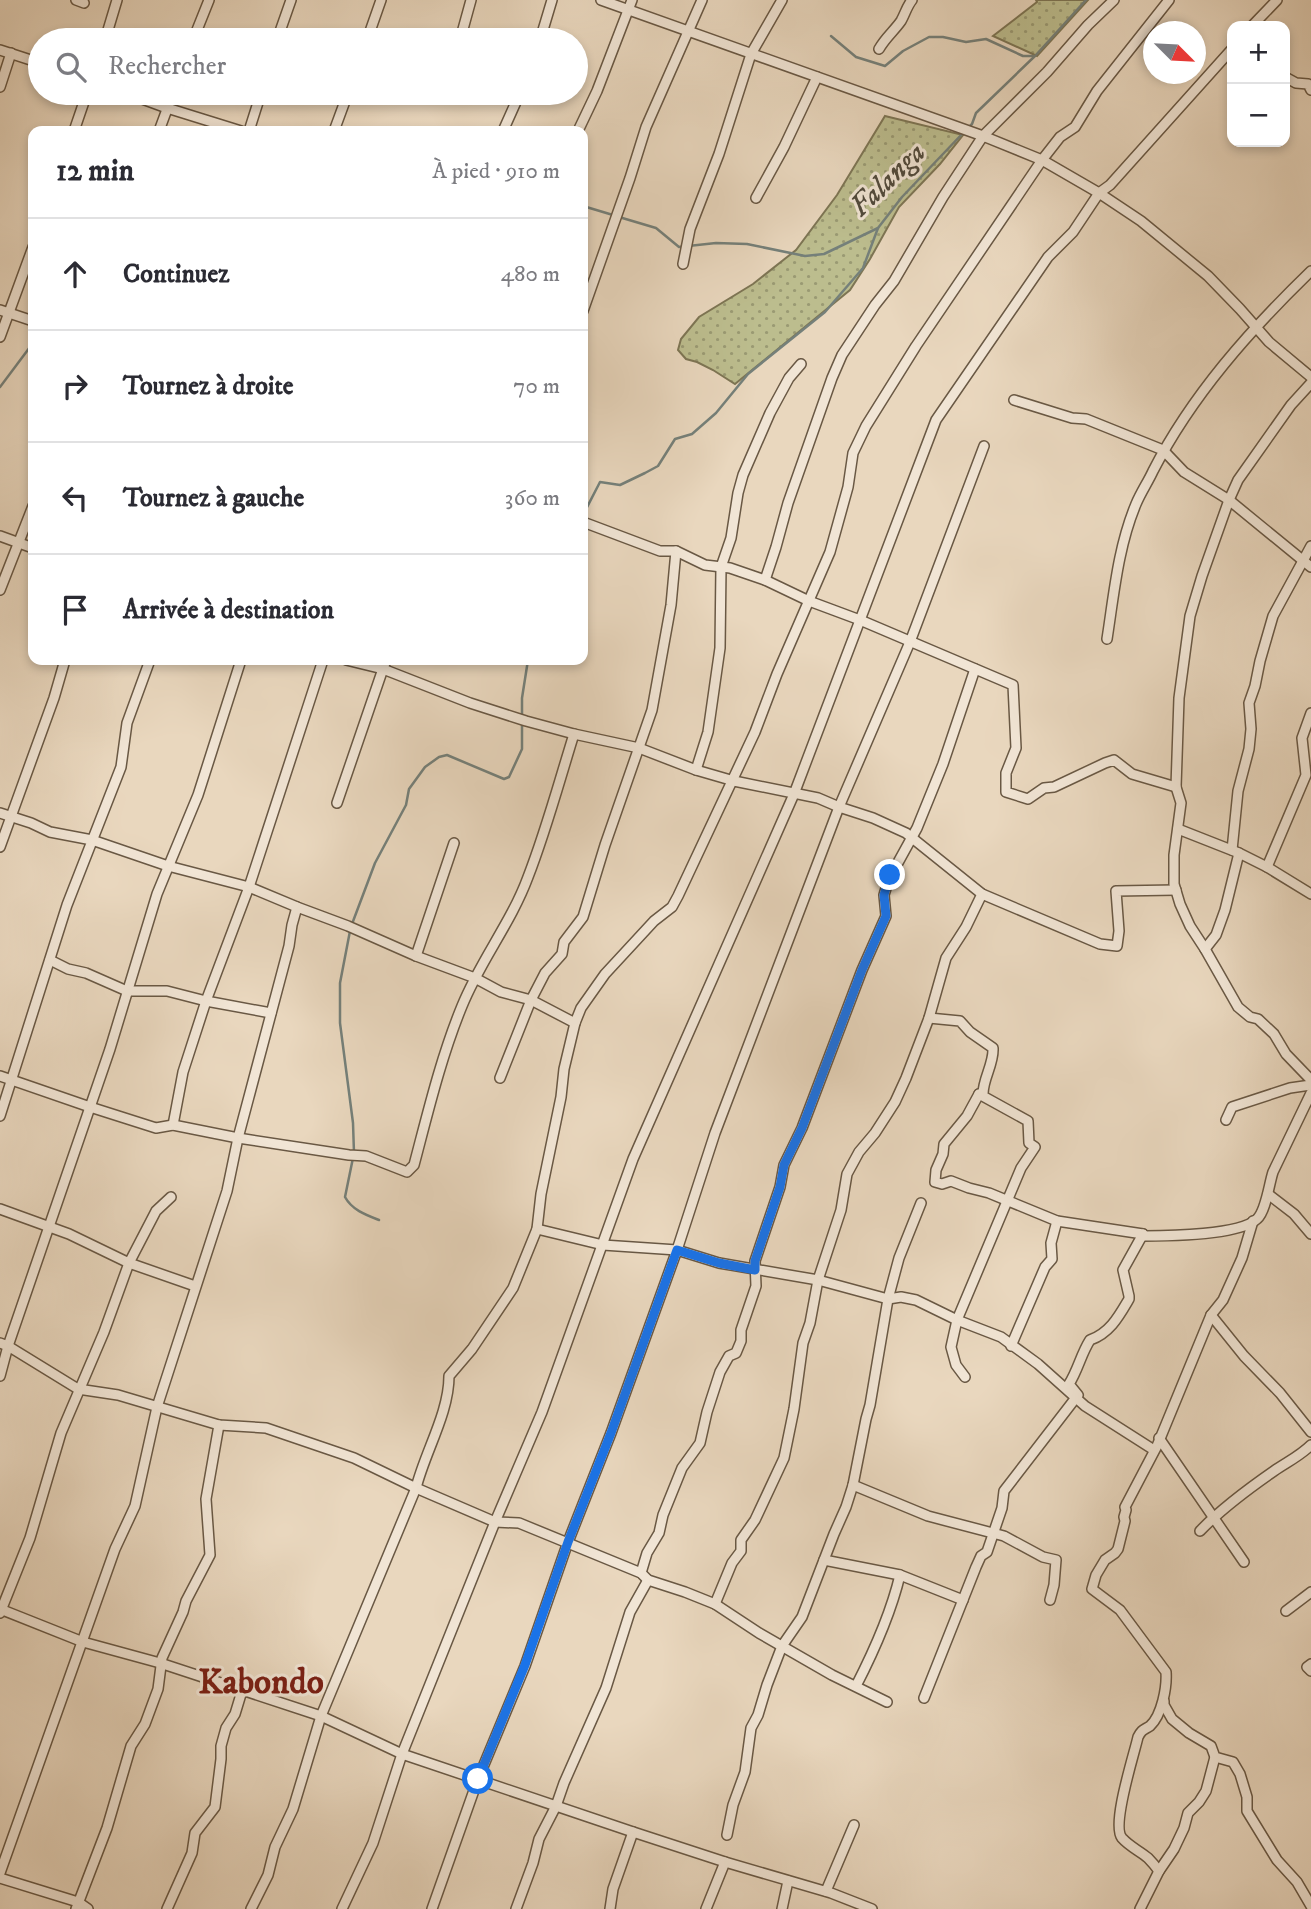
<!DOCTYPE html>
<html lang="fr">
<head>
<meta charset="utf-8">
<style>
  :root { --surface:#fff; --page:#f2f2f3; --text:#2b2b33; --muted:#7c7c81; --line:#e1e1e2 }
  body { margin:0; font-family:"IM FELL DW Pica",serif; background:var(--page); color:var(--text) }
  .controls { position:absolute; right:21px; top:21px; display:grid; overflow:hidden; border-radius:14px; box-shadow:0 4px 10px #0003 }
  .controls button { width:63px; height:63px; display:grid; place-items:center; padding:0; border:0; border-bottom:2px solid var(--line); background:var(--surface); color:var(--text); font:35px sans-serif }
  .compass { position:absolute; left:1143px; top:21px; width:63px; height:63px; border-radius:50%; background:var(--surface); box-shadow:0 4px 10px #0003; rotate:114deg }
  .stop { position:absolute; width:21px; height:21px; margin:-16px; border:5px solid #1a73e8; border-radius:50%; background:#fff }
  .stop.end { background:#1a73e8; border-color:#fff; box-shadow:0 2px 7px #0008 }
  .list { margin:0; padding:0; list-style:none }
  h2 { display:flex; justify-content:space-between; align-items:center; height:91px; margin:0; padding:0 28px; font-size:30px }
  h2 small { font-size:23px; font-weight:400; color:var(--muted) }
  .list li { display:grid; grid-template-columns:46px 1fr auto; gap:21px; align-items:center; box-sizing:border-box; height:112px; padding:0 28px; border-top:2px solid var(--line) }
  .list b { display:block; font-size:26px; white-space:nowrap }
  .list em { font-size:23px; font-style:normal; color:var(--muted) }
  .icon { flex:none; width:38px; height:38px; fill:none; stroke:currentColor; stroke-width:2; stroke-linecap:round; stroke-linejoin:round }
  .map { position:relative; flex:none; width:1311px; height:1909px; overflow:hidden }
  .search { position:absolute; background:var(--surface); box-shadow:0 4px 10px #0003; left:28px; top:28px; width:560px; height:77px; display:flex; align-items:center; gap:18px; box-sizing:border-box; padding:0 24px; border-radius:38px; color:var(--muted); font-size:26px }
  .panel { position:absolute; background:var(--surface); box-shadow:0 4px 10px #0003; left:28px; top:126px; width:560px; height:539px; border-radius:14px }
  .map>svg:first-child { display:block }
  .green { fill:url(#green-dots); stroke:#7d7554; stroke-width:2 }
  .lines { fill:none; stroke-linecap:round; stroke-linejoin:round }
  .stream { stroke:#75807a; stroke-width:2.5 }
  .minor-casing { stroke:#695844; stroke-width:12 }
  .minor { stroke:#f1e5d5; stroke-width:9 }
  .route { stroke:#1a73e8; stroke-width:9 }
  .labels { text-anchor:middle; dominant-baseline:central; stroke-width:6; stroke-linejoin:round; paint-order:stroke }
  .water-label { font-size:30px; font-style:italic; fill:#50493b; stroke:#f1e5d5 }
  .district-label { font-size:35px; font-weight:bold; fill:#7a1f14; stroke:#f1e5d5 }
</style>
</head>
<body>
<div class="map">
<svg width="1311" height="1909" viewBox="0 0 1311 1909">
  <defs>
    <pattern id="green-dots" width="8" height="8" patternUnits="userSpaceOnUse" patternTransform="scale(1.75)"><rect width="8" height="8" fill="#bcbd8e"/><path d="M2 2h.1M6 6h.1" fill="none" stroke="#9a9a73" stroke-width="1.8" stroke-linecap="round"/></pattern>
  </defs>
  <rect width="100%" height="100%" fill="#e9d7be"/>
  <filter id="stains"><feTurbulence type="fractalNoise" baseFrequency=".00286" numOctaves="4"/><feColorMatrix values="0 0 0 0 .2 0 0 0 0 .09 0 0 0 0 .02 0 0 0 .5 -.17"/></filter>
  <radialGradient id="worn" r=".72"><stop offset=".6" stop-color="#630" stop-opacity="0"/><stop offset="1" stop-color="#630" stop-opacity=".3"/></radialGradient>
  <g class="green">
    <path d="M1036 0H1088L1037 56 993 36 1037 2Z"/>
    <path d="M885 116 963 135 940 164 899 207 870 259 850 290 735 384 713 370 697 362 686 359 678 350 681 339 699 317 753 284 796 250 837 195Z"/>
  </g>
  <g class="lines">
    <g class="stream">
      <path d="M831 36 856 57 885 66 903 51 929 37H943L966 42 986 39 1023 56H1033"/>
      <path d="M968 128 972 124 976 113 1035 56 1086 0"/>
      <path d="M583 206 613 215"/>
      <path d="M619 217 656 228 679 247 716 243 747 244 805 256 824 254 878 228 902 197 963 133"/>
      <path d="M0 387 33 343"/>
      <path d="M583 515 600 482 620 485 645 473 658 466 675 439 692 434 716 413 748 374 825 312 863 268 878 228"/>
      <path d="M352 924 375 863 406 805 409 789 425 767 439 757 447 755 504 779 509 777 522 749V698L528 660"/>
      <path d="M350 931 340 983V1023L353 1123 354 1153 345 1197C352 1210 366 1215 379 1220"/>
    </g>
    <g class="minor-casing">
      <g id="minor">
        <path d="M76 0 84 3"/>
        <path d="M601 0 983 136 1042 160 1099 193 1141 221 1208 276 1240 309 1269 342 1311 377"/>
        <path d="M1252 26 1277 0"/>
        <path d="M105 40 117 0"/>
        <path d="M193 40 209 0"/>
        <path d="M277 40 291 0"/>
        <path d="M367 40 381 0"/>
        <path d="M460 40 471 0"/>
        <path d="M540 40 552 0"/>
        <path d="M879 49C885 38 894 31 901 21 905 14 907 6 912 0"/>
        <path d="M0 50 40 63"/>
        <path d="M1285 77 1296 83 1308 84 1311 90"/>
        <path d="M0 87 11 53"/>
        <path d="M126 93 167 108 241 131"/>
        <path d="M74 131 87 93"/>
        <path d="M159 131 173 93"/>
        <path d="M249 131 261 93"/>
        <path d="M334 131 348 93"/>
        <path d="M503 131 520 93"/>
        <path d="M578 131 597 91 632 0"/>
        <path d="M756 198 784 147 817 77"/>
        <path d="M683 264 690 229 719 154 751 54 782 0"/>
        <path d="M0 310 33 321"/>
        <path d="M583 311 630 178 646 127 702 0"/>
        <path d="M0 337 33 247"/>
        <path d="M1311 383 1291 405 1238 480 1229 500 1202 576 1190 616 1179 698 1176 787 1181 803 1174 855V884L1180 904 1190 926 1205 949 1238 1007 1250 1017 1258 1019 1274 1034 1286 1054 1311 1080"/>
        <path d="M1014 400 1072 418 1086 419 1163 450 1184 472 1229 500 1311 567"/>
        <path d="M583 522 660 551H676L705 565 730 568 765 580 809 601 860 620 1013 685 1016 748 1006 773V792L1028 799 1044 788 1054 787 1105 763 1114 760 1132 774 1176 787"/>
        <path d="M0 536 33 548"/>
        <path d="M765 580 776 547 788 503 832 378 842 355 875 305 894 281 943 197 983 136 1047 72 1088 25 1114 0"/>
        <path d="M0 590 33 506"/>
        <path d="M1107 639C1114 594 1118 547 1136 504 1141 492 1148 482 1153 471 1192 395 1250 330 1311 271"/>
        <path d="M346 660 383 669 470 703 526 721 574 734 639 748 696 770 734 781 818 798 839 807 873 818 906 833 982 894 1100 944 1117 946 1119 931 1116 891 1176 890"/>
        <path d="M696 770 708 732 720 648 721 567 731 538 738 493 743 475 770 413 789 378 801 364"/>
        <path d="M337 803 386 660"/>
        <path d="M0 813 31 823 50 832 92 840 168 866 249 887 297 907 348 926 416 956 475 978 501 992 531 1000 575 1023"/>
        <path d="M1178 829 1239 853 1267 867 1311 894"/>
        <path d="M0 847 54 698 65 660"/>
        <path d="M1232 850 1238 791 1249 749 1251 729 1249 703 1255 686 1260 661 1273 616 1311 546"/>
        <path d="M1267 867 1306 775 1302 738 1311 713"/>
        <path d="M1205 949 1216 935 1225 910 1239 853"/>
        <path d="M416 956 454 843"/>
        <path d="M50 960 68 969 86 973 127 991H167L206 1001 271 1013"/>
        <path d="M929 1018 960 1021 970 1032 993 1048C994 1064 983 1078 983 1094H979L1028 1121 1029 1143 1035 1147 1021 1168 957 1320 951 1347 956 1365 965 1377"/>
        <path d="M0 1076 90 1107 156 1128 173 1125 238 1138 349 1155 366 1156 407 1172 414 1165C428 1112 441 1057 462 1006 480 961 511 923 528 877 546 831 559 782 574 734"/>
        <path d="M500 1078 531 1000 545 973 562 954 564 942 583 917 605 845 652 710 671 605 676 551"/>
        <path d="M979 1094 967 1116 944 1144 943 1154 936 1170 935 1182 942 1184 951 1181 969 1188 989 1193 1057 1221 1143 1234 1144 1236C1169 1236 1240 1235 1257 1219 1266 1211 1269 1184 1273 1172L1311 1093"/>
        <path d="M0 1116 67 905 121 767 127 723 150 660"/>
        <path d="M1226 1120 1232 1107 1290 1088 1311 1085"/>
        <path d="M173 1125 183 1072 206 1001 249 887 323 660"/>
        <path d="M1268 1194 1294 1214 1311 1234"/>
        <path d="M0 1209 69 1234 129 1263 195 1286"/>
        <path d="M537 1229 603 1245 677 1250 719 1263 818 1280 888 1299 901 1297 916 1300 957 1320 1001 1337 1038 1364 1085 1406 1154 1450"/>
        <path d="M1211 1315 1244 1356 1280 1393 1311 1432"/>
        <path d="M0 1343 8 1346 78 1389 118 1395 219 1425 266 1428 354 1458 416 1488 495 1522 519 1523 641 1573 648 1580 685 1592 715 1604 759 1633 832 1675 887 1702"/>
        <path d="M1011 1346 1045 1267 1052 1259 1051 1243 1057 1221"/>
        <path d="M0 1376 8 1346 110 1049 157 894 198 795 241 660"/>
        <path d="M1159 1438 1244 1562"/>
        <path d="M853 1485 928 1516 1004 1536 1043 1557 1056 1560 1054 1585 1050 1600"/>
        <path d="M1200 1531C1222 1508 1248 1489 1274 1471 1287 1462 1300 1456 1311 1445"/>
        <path d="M824 1560 900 1575 963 1600"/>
        <path d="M641 1573 647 1553 659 1533 663 1515 682 1468 700 1443 707 1412 720 1372 729 1356 736 1353 741 1341V1330L756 1286 755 1261 780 1187 784 1165 802 1128 862 970 886 916 884 895 890 875 895 868 917 828 943 764 975 669"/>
        <path d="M715 1604 732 1563 741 1551V1540L755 1520 784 1458 794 1409 803 1343 810 1323 818 1280 841 1210 847 1174 859 1152 875 1133 895 1102 906 1078 929 1018 946 958 966 927 982 894"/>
        <path d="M0 1609 83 1642 160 1663 321 1716 402 1754 633 1832 725 1862 831 1893 872 1909"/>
        <path d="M1286 1611 1311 1592"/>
        <path d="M0 1613 30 1538 61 1433 104 1332 129 1263 156 1211 171 1197"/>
        <path d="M1311 1664 1307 1667 1311 1671"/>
        <path d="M856 1686C874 1651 891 1613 900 1575"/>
        <path d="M924 1698 976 1567 981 1556 987 1552 1002 1508 1004 1491 1078 1395 1069 1384C1078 1370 1081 1354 1090 1340 1110 1333 1119 1316 1129 1299V1296L1123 1270 1143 1234"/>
        <path d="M1164 1701V1705L1172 1719 1189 1733 1211 1746 1215 1757 1233 1762 1240 1774 1247 1797V1811L1277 1860 1297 1882 1311 1906"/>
        <path d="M727 1835 733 1805 745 1772 751 1728 758 1715 767 1685 782 1646 802 1617 834 1534 846 1507 853 1485 866 1419 870 1405 888 1299 899 1258 921 1203"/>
        <path d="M1159 1871C1156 1867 1152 1862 1148 1858 1140 1851 1130 1847 1122 1838 1111 1825 1134 1755 1138 1737 1142 1729 1144 1730 1150 1726 1162 1715 1167 1687 1166 1672L1120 1610 1092 1589 1096 1575 1105 1560 1115 1553 1118 1549 1125 1521 1124 1517 1126 1510 1125 1507 1157 1446 1211 1315 1223 1300 1242 1258 1253 1221"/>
        <path d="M0 1873 115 1549 135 1506 157 1407 227 1191 238 1138 289 946 292 925 297 907"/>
        <path d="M0 1878 78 1902 88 1909"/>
        <path d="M826 1891 854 1825"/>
        <path d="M76 1909 107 1828 131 1746 145 1724 158 1689 162 1658 183 1612 186 1601 210 1555 206 1499 219 1425"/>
        <path d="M167 1909 192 1853 195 1833 215 1807 221 1759V1746L226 1728 235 1714 242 1691"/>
        <path d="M251 1909 268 1875 275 1847 293 1809 321 1716 416 1488C425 1452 449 1413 449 1376L472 1349 513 1288 537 1229 541 1194 561 1097 564 1069 575 1023 581 1008 605 974 654 921 672 907 678 896 755 732 777 674 830 552 848 487 853 453 866 426 916 346 1042 160 1060 137 1075 127 1097 91 1169 0"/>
        <path d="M342 1909 373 1843 402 1754 495 1522 542 1412 633 1159 794 794 936 420 1048 257 1073 232 1099 193 1110 185 1232 49"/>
        <path d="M432 1909 478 1779 525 1666 568 1542 611 1433 677 1250 715 1133 839 807 910 642 984 446"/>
        <path d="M516 1909 533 1863 539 1839 556 1806 564 1783 606 1688 630 1612 648 1580"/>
        <path d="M610 1909 613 1889 633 1832"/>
        <path d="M706 1909 725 1862"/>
        <path d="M782 1909 788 1881"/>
        <path d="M1140 1909 1159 1871 1174 1849 1184 1828 1188 1813 1199 1802 1206 1791 1215 1757"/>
      </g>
    </g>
    <use href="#minor" class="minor"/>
  </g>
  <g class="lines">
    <path class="route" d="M478 1779 525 1665 568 1542 611 1433 677 1250 719 1263 755 1270V1261L780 1187 784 1165 802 1128 862 970 886 916 884 895 890 875"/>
  </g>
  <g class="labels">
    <g class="water-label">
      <text transform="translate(888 180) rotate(-44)">Falanga</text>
    </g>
    <g class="district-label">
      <text x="261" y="1683">Kabondo</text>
    </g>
  </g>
  <rect width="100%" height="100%" filter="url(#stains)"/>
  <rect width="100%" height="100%" fill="url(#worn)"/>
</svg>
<div class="controls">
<button>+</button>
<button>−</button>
</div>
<svg class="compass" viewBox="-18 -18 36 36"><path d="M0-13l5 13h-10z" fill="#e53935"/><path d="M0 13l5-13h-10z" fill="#7c7c81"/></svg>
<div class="stop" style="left:478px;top:1779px"></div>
<div class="stop end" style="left:890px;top:875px"></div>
<div class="search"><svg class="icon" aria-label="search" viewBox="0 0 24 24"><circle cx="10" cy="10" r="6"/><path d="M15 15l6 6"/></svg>Rechercher</div>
<section class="panel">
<h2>12 min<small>À pied · 910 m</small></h2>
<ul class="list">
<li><svg class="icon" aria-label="ahead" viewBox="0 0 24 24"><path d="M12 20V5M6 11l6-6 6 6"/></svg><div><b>Continuez</b></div><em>480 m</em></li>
<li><svg class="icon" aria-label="right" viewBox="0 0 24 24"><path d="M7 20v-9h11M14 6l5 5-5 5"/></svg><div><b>Tournez à droite</b></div><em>70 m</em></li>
<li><svg class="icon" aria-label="left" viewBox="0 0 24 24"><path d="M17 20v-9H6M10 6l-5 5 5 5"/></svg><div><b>Tournez à gauche</b></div><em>360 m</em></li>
<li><svg class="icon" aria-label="arrive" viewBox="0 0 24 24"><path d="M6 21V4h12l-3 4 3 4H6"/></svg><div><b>Arrivée à destination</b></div></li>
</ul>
</section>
</div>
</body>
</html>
